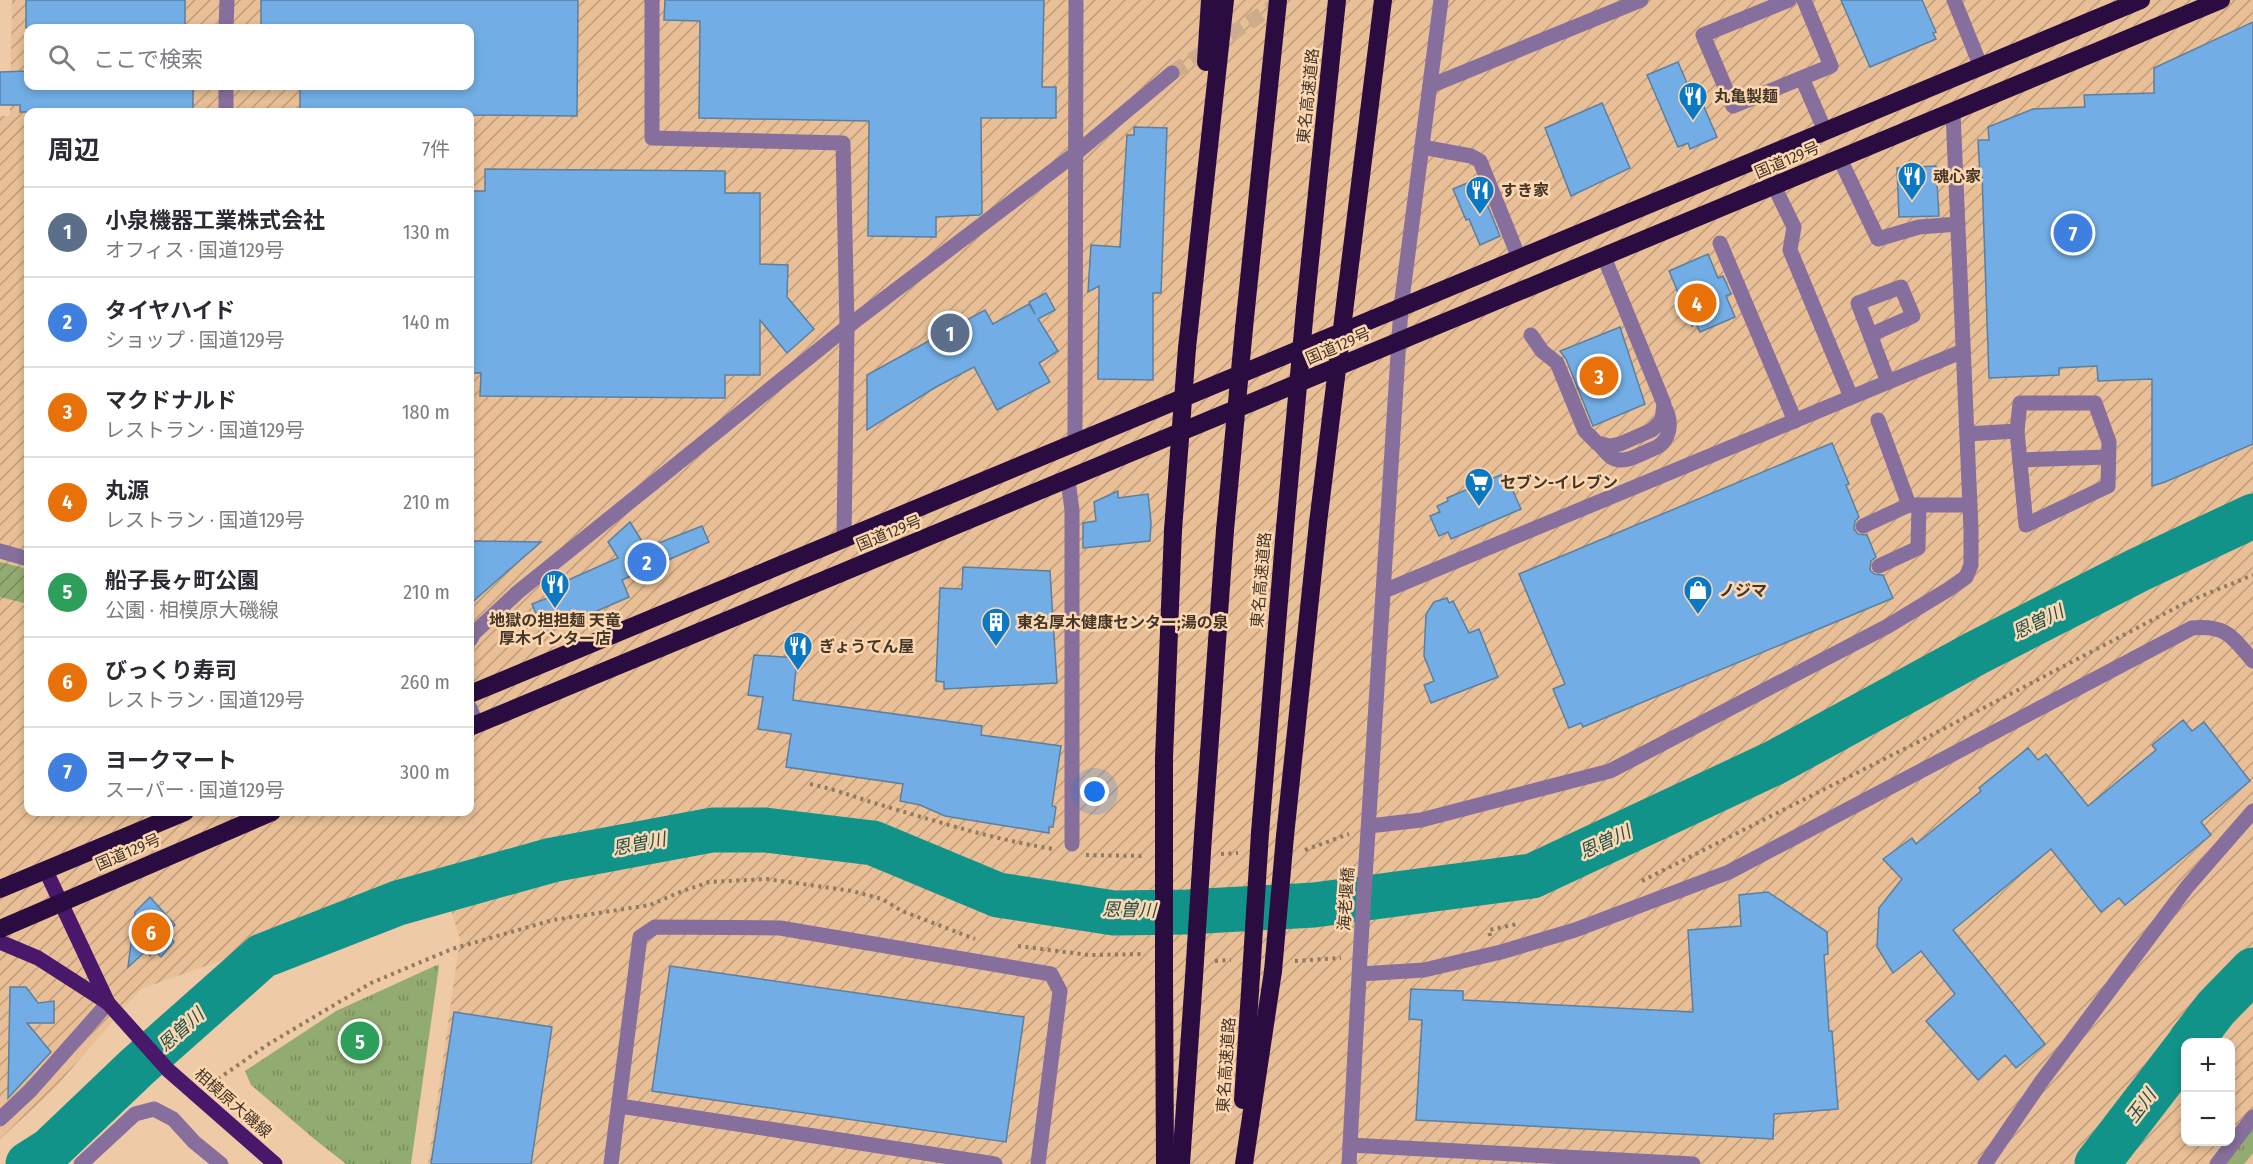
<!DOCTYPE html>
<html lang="ja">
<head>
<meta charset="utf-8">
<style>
  :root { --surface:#fff; --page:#f7f7f7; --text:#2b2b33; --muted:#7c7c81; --line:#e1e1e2; --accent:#0b78c3 }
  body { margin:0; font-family:"Fira Sans Condensed","Noto Sans JP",sans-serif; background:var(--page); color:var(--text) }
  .controls { position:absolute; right:18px; bottom:18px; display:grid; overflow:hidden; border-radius:12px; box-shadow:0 3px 9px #0003 }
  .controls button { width:54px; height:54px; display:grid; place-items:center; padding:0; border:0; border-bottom:2px solid var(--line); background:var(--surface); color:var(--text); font:30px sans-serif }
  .you { position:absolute; left:1095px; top:792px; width:21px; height:21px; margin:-15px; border:4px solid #fff; border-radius:50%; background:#1a73e8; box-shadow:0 0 0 9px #1a73e833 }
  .badge { display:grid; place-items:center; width:39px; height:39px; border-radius:50%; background:var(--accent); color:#fff; font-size:20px; font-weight:700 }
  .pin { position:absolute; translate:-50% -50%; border:3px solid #fff; box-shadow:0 2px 6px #0006 }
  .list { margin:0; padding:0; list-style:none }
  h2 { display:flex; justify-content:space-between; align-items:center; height:78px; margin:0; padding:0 24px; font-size:26px }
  h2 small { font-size:20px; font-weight:400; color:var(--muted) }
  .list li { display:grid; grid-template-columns:39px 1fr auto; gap:18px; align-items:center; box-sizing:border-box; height:90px; padding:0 24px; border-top:2px solid var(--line) }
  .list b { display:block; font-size:22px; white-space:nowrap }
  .list p { margin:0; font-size:20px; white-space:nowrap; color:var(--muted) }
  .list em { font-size:20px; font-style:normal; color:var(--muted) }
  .icon { flex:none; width:33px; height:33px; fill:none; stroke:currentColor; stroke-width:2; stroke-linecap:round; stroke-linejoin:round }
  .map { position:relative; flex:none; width:2253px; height:1164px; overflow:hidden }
  .search { position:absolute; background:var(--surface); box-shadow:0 3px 9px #0003; left:24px; top:24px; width:450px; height:66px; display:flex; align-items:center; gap:15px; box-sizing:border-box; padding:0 21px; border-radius:12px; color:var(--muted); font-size:22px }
  .panel { position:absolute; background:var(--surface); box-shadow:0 3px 9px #0003; left:24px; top:108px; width:450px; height:708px; border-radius:12px }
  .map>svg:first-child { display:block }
  .industrial { fill:url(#industrial-furrows); fill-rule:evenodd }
  .park { fill:url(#park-tufts) }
  .garden { fill:url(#garden-furrows) }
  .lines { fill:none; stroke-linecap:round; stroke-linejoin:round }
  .river { stroke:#12938a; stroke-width:45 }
  .building { fill:#72aee5; stroke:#5d7f9f; stroke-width:1.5 }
  .minor-tunnel { stroke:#ccac8d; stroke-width:15; stroke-dasharray:15 8; stroke-linecap:butt }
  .path { stroke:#927a61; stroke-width:4; stroke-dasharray:3 4.5; stroke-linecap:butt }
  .minor { stroke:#866f9c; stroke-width:15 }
  .major { stroke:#49186b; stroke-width:15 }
  .highway { stroke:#2b0c41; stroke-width:18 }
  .highway-bridge { stroke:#2b0c41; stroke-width:18 }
  .labels { text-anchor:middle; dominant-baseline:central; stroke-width:5; stroke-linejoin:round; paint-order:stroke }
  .street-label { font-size:16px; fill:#443627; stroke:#fbd7b2 }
  .poi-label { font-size:16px; font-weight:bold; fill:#443627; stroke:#fbd7b2; text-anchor:start }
  .water-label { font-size:18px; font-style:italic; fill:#21514d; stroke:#fbd7b2 }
</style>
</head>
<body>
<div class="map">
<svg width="2253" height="1164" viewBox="0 0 2253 1164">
  <defs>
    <pattern id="industrial-furrows" width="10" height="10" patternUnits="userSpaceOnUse" patternTransform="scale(1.5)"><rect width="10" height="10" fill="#e8bf96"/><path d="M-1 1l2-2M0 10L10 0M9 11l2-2" fill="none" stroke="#be9c7a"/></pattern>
    <pattern id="park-tufts" width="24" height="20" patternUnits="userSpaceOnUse" patternTransform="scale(1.5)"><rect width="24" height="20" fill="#92ab71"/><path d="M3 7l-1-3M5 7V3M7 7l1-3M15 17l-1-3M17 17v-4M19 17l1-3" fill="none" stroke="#798c5d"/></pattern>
    <pattern id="garden-furrows" width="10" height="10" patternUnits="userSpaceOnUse" patternTransform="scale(1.5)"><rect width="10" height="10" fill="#92ab71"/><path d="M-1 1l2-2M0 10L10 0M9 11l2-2" fill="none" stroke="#798c5d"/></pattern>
  </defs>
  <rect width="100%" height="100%" fill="#eecaa6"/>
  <path class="industrial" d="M12 0H2253V1164H428L460 939 442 882 141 989 53 1090 0 1139V116H10ZM28 28H470V86H28ZM28 112H470V812H28ZM2186 1042H2230V1142H2186Z"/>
  <g class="park">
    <path d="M437 965 439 966 411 1164H346L313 1138 251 1085 245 1071 336 1011Z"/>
    <path d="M2253 1123V1153L2244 1164H2222Z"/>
  </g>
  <path class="garden" d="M0 562 28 569V604L0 597Z"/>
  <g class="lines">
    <g class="river">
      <path d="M2190 1042 2216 1008 2253 970"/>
      <path d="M28 1164 50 1150 137 1067 262 956 398 903 552 860 712 830H765L873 843 998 895 1114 913 1187 912 1314 905 1532 876 1774 763 1976 653 2138 570 2253 516"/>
      <path d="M2097 1164 2186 1048"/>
    </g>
  </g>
  <g class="building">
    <rect x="26" y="0" width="159" height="28"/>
    <path d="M261 0H578L577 116 470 115V112H453V109H300V86H470V28H261Z"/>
    <path d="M665 0H1044L1042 87H1056V118H981L982 213 979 215 936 217V237L868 236 869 121 699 118 700 21 664 20Z"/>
    <path d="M1841 0H1922L1936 32 1933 33 1936 39 1870 67Z"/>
    <path d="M2253 22V444L2165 482 2152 486V379L2098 381 2097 366 2059 368V375L1989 378 1982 175H1980L1978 140H1989L1988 127 2033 109 2085 107 2084 95 2154 93V68Z"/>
    <path d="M1678 62 1692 95 1698 93 1717 137 1690 149 1688 143 1678 147 1647 75Z"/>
    <path d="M28 71V86H193V112H20V105H0V72Z"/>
    <path d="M1602 103 1630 168 1571 196 1545 128Z"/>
    <path d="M1134 127 1167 128 1161 293H1153V380L1098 379 1099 286 1088 292 1091 245 1120 247 1127 135H1134Z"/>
    <path d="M1936 166 1939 216 1899 217 1897 168Z"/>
    <path d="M485 169 725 171V193H760V264L788 265 787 297 814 329 787 353 760 320V375H725V398L480 396 481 373H470V191H485Z"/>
    <path d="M1477 179 1500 236 1480 245 1469 219 1466 220 1453 189Z"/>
    <path d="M1708 254 1718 278 1723 276 1731 294 1726 296 1735 317 1700 332 1696 324 1692 326 1669 271Z"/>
    <path d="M1046 293 1055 310 1038 319 1058 351 1039 363 1050 382 997 410 974 367 936 387 867 430V375L985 310 993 324 1029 304 1035 314 1029 302Z"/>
    <path d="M1620 327 1645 404 1593 426 1566 359 1560 351Z"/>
    <path d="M1832 443 1849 484 1846 485 1859 517 1855 521 1854 529 1858 534 1867 535 1876 557 1871 561 1870 570 1874 574 1883 575 1893 598 1583 727 1581 723 1569 728 1553 689 1565 684 1519 574Z"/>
    <path d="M1505 473 1521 509 1451 539 1448 532 1439 536 1430 516 1440 512 1437 506 1448 501 1447 498Z"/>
    <path d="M1118 491V498L1148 494 1151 522 1150 541 1083 548V523L1096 521 1094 502Z"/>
    <path d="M630 522 646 548 702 526 709 542 622 580 629 597 544 634 532 604 553 596 550 588 618 558 608 542Z"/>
    <path d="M470 541 541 542 470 604Z"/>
    <path d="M963 567 1050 571 1057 683 944 689V682L936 681 940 588 962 589Z"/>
    <path d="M1447 598 1449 603 1453 601 1469 633 1479 629 1498 677 1431 703 1424 685 1434 681 1424 656 1426 614 1434 602Z"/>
    <path d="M754 655 797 658 793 700 982 726 981 735 1061 746 1052 806 1056 807 1053 827H1049V833L945 816 920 805 900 801 903 784 786 767 791 734 758 729 763 697 748 695Z"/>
    <path d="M2183 720 2192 731 2204 722 2250 781 2201 822 2211 835 2125 905 2119 898 2101 912 2051 849 1953 930 2045 1044 2016 1068 2005 1055 1978 1080 1926 1021 1955 994 1921 951 1893 973 1877 947 1879 908 1902 879 1883 859 1912 838 1916 844 1981 791 1979 788 2028 748 2038 760 2046 754 2088 806 2156 750 2152 745Z"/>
    <path d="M1768 892 1827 932 1828 954 1824 955 1829 1031H1832L1838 1109 1774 1114 1773 1139 1416 1120 1422 1020 1409 1019 1411 989 1463 991V1000L1693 1012 1688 930 1741 926 1739 895Z"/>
    <path d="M150 897 175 925 167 932 174 942 161 957 155 951 150 956 146 951 128 967 135 912Z"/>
    <path d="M670 966 1024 1017 1006 1142 652 1091Z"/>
    <path d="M10 987H26L38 1003 54 1001V1023H27L51 1052 8 1098Z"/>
    <path d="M454 1012 552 1027 531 1164H431Z"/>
  </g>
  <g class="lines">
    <path class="minor-tunnel" d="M1172 73 1283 0"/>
    <g class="path">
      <path d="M810 784C835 789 857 798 881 805 938 822 996 840 1054 849"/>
      <path d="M1305 850 1349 834"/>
      <path d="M1221 854 1238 853"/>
      <path d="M1086 855 1145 856"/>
      <path d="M1642 881 1920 741 2187 602 2253 575"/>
      <path d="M1490 936 1489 930 1517 924"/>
      <path d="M1018 946 1089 955 1145 954"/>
      <path d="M1215 961 1231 960"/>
      <path d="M1295 961 1341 958"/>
      <path d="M218 1079 267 1045 371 983 452 949 553 920 650 905 680 892 709 882 767 879 852 891 882 899 902 911 975 939"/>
    </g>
    <g class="minor">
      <path d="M652 0V138L843 143 847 327 844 539"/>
      <path d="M1789 0 1703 35 1733 106 1831 66 1804 0"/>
      <path d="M1954 0 1981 67"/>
      <path d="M226 28 227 0"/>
      <path d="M1802 78 1825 131"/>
      <path d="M1430 86 1641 0"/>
      <path d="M226 112V86"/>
      <path d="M1422 147 1471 156 1480 161 1519 258"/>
      <path d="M1840 159 1878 239 1919 227 1958 224"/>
      <path d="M1774 186 1794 227 1790 250 1851 397"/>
      <path d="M1720 243 1795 421"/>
      <path d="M1531 335 1542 351 1557 363 1585 431 1597 443 1610 446 1620 444 1652 430 1662 420 1664 404 1604 257"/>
      <path d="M1870 335 1913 316 1901 287 1858 303 1888 382"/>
      <path d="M2020 403H2095L2109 442 2108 486 2026 525 2017 431Z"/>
      <path d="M1878 420 1909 505H1970"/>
      <path d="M1967 434 2017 431"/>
      <path d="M1597 443C1602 447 1606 453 1611 457 1624 466 1644 452 1657 447 1670 440 1672 423 1666 410"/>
      <path d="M1075 444 1076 0"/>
      <path d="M2020 460 2108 457"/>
      <path d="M1068 480 1072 510V844"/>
      <path d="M1863 526 1909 505"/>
      <path d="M0 551 28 559"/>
      <path d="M1879 566 1918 548 1919 505"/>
      <path d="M1384 591 1963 351"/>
      <path d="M470 640 474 633 518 592 847 327 1075 154 1172 73"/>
      <path d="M470 708 476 724"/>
      <path d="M1369 826 1421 820 1610 771 1888 626 1949 589 1966 577 1971 565V530L1953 112"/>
      <path d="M1360 974 1424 970 1501 952 1575 930 1729 872 2192 628C2228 625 2232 637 2253 661"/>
      <path d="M620 1106 995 1164"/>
      <path d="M0 1119 30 1091 108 1003"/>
      <path d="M1350 1145 1693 1164"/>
      <path d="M81 1164 135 1114 154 1109 173 1119 194 1142 221 1164"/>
      <path d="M611 1164 640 937 655 927 780 928 1051 974 1060 991 1038 1164"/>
      <path d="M1349 1164 1360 958 1401 307 1441 0"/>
      <path d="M1985 1164 2041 1082 2187 887 2253 811"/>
      <path d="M2217 1164 2253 1117"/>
    </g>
    <g class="major">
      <path d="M45 869 108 1003 168 1070 275 1164"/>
      <path d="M0 942 38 958 108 1003"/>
    </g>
    <g class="highway">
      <path d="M1206 62 1210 0"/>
      <path d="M1346 296 1383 0"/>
      <path d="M1305 309 1337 0"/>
      <path d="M1244 328 1278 0"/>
      <path d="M1187 348 1225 0"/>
      <path d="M470 694 2141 0"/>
      <path d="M470 727 2221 0"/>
      <path d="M1260 833 1285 528"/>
      <path d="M1203 836 1225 530"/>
      <path d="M1285 836 1318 523"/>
      <path d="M1164 848V758L1173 530"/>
      <path d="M0 889 185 812"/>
      <path d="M0 929 272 812"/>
      <path d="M1164 976 1165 1164"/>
      <path d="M1243 1100 1251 976"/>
      <path d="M1181 1164 1194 977"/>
      <path d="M1244 1164 1273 971"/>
    </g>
    <g class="highway-bridge">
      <path d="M1318 523 1346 296"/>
      <path d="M1285 528 1305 309"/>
      <path d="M1173 530 1187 348"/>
      <path d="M1225 530 1244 328"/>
      <path d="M1164 848V976"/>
      <path d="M1273 971 1285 836"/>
      <path d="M1251 976 1260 833"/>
      <path d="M1194 977 1203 836"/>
    </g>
  </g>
  <defs>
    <g id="restaurant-pin" transform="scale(1.5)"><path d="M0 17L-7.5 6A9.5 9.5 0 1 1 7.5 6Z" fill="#0b78c3" stroke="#fbd7b2"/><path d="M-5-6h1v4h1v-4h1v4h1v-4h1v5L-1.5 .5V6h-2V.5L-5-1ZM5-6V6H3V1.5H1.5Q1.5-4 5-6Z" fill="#fff"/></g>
    <g id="supermarket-pin" transform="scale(1.5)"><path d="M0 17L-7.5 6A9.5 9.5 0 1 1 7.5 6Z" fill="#0b78c3" stroke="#fbd7b2"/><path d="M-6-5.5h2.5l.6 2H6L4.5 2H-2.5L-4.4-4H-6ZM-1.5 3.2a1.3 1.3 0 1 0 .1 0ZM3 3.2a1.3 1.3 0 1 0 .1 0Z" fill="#fff"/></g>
    <g id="shop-pin" transform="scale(1.5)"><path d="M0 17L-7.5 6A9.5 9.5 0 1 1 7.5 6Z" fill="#0b78c3" stroke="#fbd7b2"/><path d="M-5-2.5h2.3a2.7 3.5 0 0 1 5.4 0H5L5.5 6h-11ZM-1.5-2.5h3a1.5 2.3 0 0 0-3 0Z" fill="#fff"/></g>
    <g id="building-pin" transform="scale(1.5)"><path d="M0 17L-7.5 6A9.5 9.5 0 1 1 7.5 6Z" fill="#0b78c3" stroke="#fbd7b2"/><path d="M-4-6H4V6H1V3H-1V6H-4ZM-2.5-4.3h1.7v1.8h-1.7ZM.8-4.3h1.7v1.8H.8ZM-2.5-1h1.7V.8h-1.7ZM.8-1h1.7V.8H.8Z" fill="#fff"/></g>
  </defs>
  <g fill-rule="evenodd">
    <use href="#restaurant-pin" x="1693" y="96"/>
    <use href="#restaurant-pin" x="1912" y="176"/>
    <use href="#restaurant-pin" x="1480" y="190"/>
    <use href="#supermarket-pin" x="1479" y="482"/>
    <use href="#restaurant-pin" x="555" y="584"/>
    <use href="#shop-pin" x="1698" y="590"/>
    <use href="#building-pin" x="996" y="622"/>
    <use href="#restaurant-pin" x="798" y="646"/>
  </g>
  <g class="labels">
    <g class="street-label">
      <text transform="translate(1308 96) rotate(-84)">東名高速道路</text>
      <text transform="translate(1787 160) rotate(-23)">国道129号</text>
      <text transform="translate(1338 346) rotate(-23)">国道129号</text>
      <text transform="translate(889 533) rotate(-22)">国道129号</text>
      <text transform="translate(1261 580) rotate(-85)">東名高速道路</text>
      <text transform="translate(128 852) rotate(-23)">国道129号</text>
      <text transform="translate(1346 899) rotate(-86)">海老堰橋</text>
      <text transform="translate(1226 1065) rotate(-86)">東名高速道路</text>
      <text transform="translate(233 1103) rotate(41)">相模原大磯線</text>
    </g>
    <g class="poi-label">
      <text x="1714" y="96">丸亀製麺</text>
      <text x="1933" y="176">魂心家</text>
      <text x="1501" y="190">すき家</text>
      <text x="1500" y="482">セブン-イレブン</text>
      <text x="1719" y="590">ノジマ</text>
      <text x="555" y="620" text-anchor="middle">地獄の担担麺 天竜<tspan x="555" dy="18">厚木インター店</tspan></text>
      <text x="1017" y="622">東名厚木健康センター;湯の泉</text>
      <text x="819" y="646">ぎょうてん屋</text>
    </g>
    <g class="water-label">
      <text transform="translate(2038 622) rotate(-26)">恩曽川</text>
      <text transform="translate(1605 842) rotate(-25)">恩曽川</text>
      <text transform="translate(639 844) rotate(-11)">恩曽川</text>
      <text transform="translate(1129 910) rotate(1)">恩曽川</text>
      <text transform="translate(181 1030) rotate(-42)">恩曽川</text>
      <text transform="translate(2141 1106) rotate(-53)">玉川</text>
    </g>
  </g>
</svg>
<div class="controls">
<button>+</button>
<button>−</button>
</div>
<div class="you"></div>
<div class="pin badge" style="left:950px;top:333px;background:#5c6f8a">1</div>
<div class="pin badge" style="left:647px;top:562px;background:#3f7fe0">2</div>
<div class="pin badge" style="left:1599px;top:376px;background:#e8710a">3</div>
<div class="pin badge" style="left:1697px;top:303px;background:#e8710a">4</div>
<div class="pin badge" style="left:360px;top:1041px;background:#2e9e5b">5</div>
<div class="pin badge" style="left:151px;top:932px;background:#e8710a">6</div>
<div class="pin badge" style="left:2073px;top:233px;background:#3f7fe0">7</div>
<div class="search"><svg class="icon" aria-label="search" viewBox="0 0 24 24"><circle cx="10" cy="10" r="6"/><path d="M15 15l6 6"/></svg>ここで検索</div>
<section class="panel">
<h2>周辺<small>7件</small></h2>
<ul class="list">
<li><span class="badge" style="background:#5c6f8a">1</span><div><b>小泉機器工業株式会社</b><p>オフィス · 国道129号</p></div><em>130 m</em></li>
<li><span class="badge" style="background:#3f7fe0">2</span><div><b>タイヤハイド</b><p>ショップ · 国道129号</p></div><em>140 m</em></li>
<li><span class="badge" style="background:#e8710a">3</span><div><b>マクドナルド</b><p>レストラン · 国道129号</p></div><em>180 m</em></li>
<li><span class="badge" style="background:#e8710a">4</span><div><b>丸源</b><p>レストラン · 国道129号</p></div><em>210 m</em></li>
<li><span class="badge" style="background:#2e9e5b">5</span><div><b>船子長ヶ町公園</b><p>公園 · 相模原大磯線</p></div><em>210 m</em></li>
<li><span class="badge" style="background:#e8710a">6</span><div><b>びっくり寿司</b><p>レストラン · 国道129号</p></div><em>260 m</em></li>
<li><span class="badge" style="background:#3f7fe0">7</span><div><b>ヨークマート</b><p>スーパー · 国道129号</p></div><em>300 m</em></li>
</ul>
</section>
</div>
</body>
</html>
